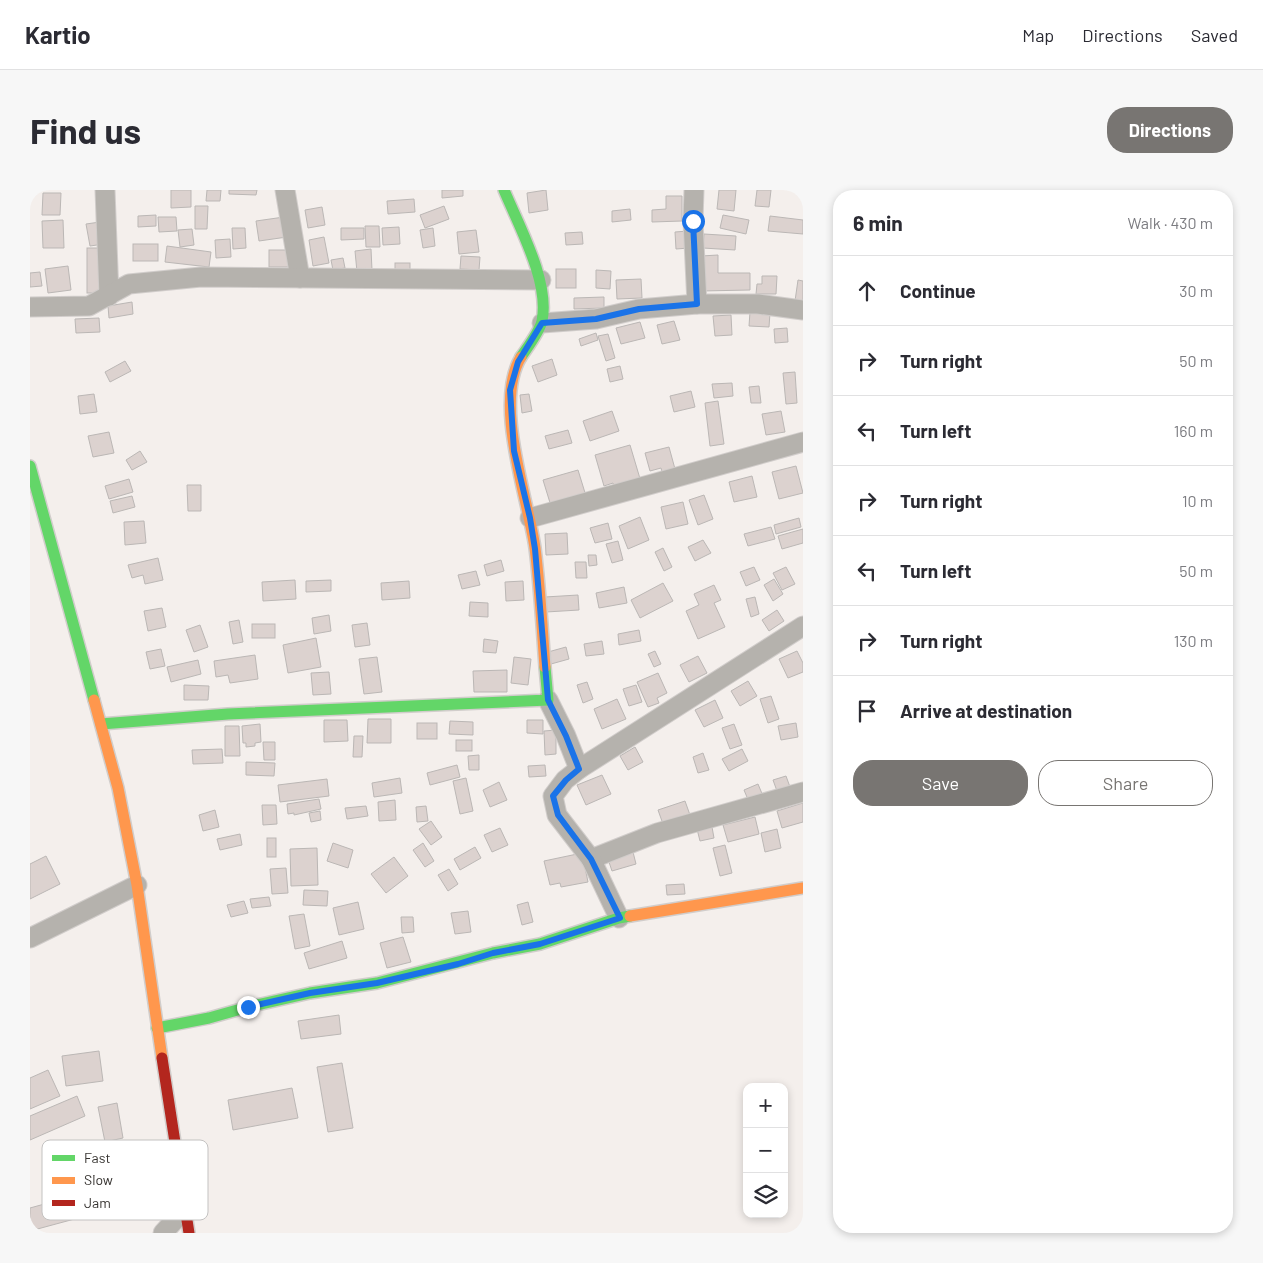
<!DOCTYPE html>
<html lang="en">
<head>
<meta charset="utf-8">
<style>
  :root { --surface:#fff; --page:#f7f7f7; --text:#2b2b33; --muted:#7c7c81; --line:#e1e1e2; --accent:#787572 }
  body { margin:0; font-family:Barlow,sans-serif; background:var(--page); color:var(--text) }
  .controls { position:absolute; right:15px; bottom:15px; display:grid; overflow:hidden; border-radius:10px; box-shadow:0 2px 8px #0003 }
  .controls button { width:45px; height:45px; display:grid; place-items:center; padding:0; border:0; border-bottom:1px solid var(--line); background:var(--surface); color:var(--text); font:25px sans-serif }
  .stop { position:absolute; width:15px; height:15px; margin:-11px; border:4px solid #1a73e8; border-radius:50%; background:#fff }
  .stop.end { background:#1a73e8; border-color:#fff; box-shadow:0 1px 5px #0008 }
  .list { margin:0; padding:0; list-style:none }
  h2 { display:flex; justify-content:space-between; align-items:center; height:65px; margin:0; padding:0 20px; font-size:21px }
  h2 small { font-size:16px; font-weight:400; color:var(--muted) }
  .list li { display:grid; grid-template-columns:32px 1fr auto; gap:15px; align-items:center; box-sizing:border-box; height:70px; padding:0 20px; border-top:1px solid var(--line) }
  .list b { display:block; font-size:19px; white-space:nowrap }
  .list em { font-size:16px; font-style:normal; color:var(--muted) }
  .actions { display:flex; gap:10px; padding:15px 20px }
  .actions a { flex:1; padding:11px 0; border:1px solid var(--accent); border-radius:20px; text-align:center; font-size:18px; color:var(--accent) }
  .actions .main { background:var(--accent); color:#fff }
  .icon { flex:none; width:28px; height:28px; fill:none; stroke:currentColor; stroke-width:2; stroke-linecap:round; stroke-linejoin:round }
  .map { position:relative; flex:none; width:773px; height:1043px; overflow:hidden; border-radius:20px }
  header { display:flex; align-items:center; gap:30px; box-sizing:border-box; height:70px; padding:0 25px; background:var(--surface); border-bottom:1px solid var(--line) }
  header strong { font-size:24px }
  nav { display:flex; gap:28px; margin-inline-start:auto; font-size:18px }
  .intro { display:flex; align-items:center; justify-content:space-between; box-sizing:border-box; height:120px; padding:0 30px }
  h1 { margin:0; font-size:35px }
  .button { padding:12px 22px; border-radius:20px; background:var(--accent); color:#fff; font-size:18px; font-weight:700 }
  main { display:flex; gap:30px; padding:0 30px }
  aside { flex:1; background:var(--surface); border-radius:20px; box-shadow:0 2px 8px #0003 }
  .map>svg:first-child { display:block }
  .building { fill:#dcd2cf; stroke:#bbb7b5 }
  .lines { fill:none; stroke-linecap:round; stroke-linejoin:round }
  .street-casing { stroke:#d1cdcb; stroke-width:21 }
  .fast-casing { stroke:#d1cdcb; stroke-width:14 }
  .slow-casing { stroke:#d1cdcb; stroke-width:14 }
  .jam-casing { stroke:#d1cdcb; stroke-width:14 }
  .street { stroke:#b5b2ad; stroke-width:19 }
  .fast { stroke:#63d668; stroke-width:11 }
  .slow { stroke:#ff974d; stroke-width:11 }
  .jam { stroke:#b3261e; stroke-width:11 }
  .route { stroke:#1a73e8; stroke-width:6 }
  .key { fill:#fff; stroke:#c3c2c1; stroke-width:1 }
  .key-label { font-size:14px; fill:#363330 }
</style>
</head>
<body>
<header>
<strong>Kartio</strong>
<nav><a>Map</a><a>Directions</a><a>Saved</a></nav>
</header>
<div class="intro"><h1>Find us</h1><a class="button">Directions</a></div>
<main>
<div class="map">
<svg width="773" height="1043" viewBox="0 0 773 1043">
  <rect width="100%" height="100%" fill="#f4efec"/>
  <g class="building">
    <path d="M141 0H161V17L141 18Z"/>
    <path d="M177 0H191L190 11H176Z"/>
    <path d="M199 0H227L226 5 199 4Z"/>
    <path d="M412 0H433V6L412 8Z"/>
    <path d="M516 0 518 20 499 23 497 3Z"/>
    <path d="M689 0H706L704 21 687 19Z"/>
    <path d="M727 0H741L739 17 725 16Z"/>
    <path d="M13 3H31L30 25H12Z"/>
    <path d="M636 6H652V31L622 32V20L636 19Z"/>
    <path d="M384 9 385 22 358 24 357 11Z"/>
    <path d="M165 16H178L177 39H165Z"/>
    <path d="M414 16 419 29 395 38 390 25Z"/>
    <path d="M292 17 295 35 278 38 275 20Z"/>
    <path d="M600 19 601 30 582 32V21Z"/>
    <path d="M126 25V36L108 37V26Z"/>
    <path d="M693 25 719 30 716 44 690 38Z"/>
    <path d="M740 26 773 30V44L738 41Z"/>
    <path d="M128 27H146L147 41 129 42Z"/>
    <path d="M254 27 257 47 229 51 226 31Z"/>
    <path d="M33 30 34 58H13L12 31Z"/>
    <path d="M70 32 74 54 60 56 56 34Z"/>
    <path d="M335 36H349L350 57H336Z"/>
    <path d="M369 37 370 54 353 55 352 38Z"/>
    <path d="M202 38H215L216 58 203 59Z"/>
    <path d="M311 38H334V49L311 50Z"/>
    <path d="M403 38 405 56 393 58 390 40Z"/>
    <path d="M162 39 164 55 150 57 148 40Z"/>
    <path d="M446 40 449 62 429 64 427 42Z"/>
    <path d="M658 41 659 58 646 59 645 42Z"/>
    <path d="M552 42 553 54 536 55 535 43Z"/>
    <path d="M674 44 706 46 705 60 673 58Z"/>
    <path d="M294 47 299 73 283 76 279 50Z"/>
    <path d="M200 49 201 67 186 68 185 50Z"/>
    <rect x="103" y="54" width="25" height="17"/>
    <path d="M137 56 181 62 179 77 135 72Z"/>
    <rect x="57" y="58" width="16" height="45"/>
    <path d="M341 59 342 80 327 82 325 61Z"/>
    <rect x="239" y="60" width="20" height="17"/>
    <path d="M688 65V83H720V100L671 101V66Z"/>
    <path d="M431 66 450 67 449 80 430 79Z"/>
    <path d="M313 68 315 78 303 80 301 70Z"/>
    <rect x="365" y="73" width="15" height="11"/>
    <path d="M38 76 41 100 18 103 15 79Z"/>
    <rect x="526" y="79" width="20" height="19"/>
    <path d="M566 80 581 81 580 99 566 98Z"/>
    <path d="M10 82 12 96 0 97V83Z"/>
    <path d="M732 86H747L746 104H726L727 94H732Z"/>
    <path d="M611 89 612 108 587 109 586 90Z"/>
    <path d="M768 90 773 91V112L765 111Z"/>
    <path d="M574 107V118L544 119V108Z"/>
    <path d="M102 112 103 124 79 128 78 116Z"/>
    <path d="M720 122 740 123 739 137 719 136Z"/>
    <path d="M701 125 702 145 685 146 683 126Z"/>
    <path d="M69 128 70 142 46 143 45 129Z"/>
    <path d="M644 131 650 150 632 154 627 135Z"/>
    <path d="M610 132 615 148 591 154 586 138Z"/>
    <path d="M757 138 758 152 745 153 744 139Z"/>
    <path d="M566 143 568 150 551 156 549 149Z"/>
    <path d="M578 144 585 168 576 171 568 146Z"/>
    <path d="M522 169 527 185 508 192 502 176Z"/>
    <path d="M95 171 101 181 80 192 75 182Z"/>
    <path d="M590 176 593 189 580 192 577 179Z"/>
    <path d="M765 182 767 213 756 214 753 183Z"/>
    <path d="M702 193 703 206 684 208 682 194Z"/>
    <path d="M729 196 731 213H721L719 197Z"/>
    <path d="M661 201 665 217 644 222 640 206Z"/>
    <path d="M64 204 67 222 50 224 48 206Z"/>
    <path d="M499 204 502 221 492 223 490 205Z"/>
    <path d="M688 211 694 254 680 256 675 213Z"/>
    <path d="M582 221 589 241 560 251 553 231Z"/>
    <path d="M751 221 755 242 736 245 732 224Z"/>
    <path d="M538 240 542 253 519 259 515 246Z"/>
    <path d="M79 242 84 263 63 267 58 246Z"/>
    <path d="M600 255 611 292 585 300 583 293 574 296 565 265Z"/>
    <path d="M639 257 645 279 632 282 631 278 620 281 615 263Z"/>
    <path d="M110 261 117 272 102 280 96 270Z"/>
    <path d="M766 276 773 303 749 309 742 282Z"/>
    <path d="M548 280 556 306 521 316 513 290Z"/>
    <path d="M722 286 727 307 704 312 699 292Z"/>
    <path d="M99 289 103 302 79 309 75 296Z"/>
    <path d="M157 295H171V321H158Z"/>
    <path d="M674 305 683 329 668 335 659 310Z"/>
    <path d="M102 306 105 317 83 323 80 311Z"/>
    <path d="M653 312 658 334 636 339 631 317Z"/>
    <path d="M610 327 619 350 598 359 589 336Z"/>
    <path d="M769 328 771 337 746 344 744 335Z"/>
    <path d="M114 331 116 353 95 355 94 332Z"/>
    <path d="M578 333 582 349 565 353 560 338Z"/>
    <path d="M741 337 745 349 718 356 714 344Z"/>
    <path d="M773 339V353L752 359 748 346Z"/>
    <path d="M537 343 538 364 516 365 515 344Z"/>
    <path d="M673 350 681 363 665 371 658 357Z"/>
    <path d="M588 351 593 370 582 373 576 354Z"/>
    <path d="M633 358 642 377 634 381 625 362Z"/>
    <path d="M558 365H566L567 375 559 376Z"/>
    <path d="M128 368 133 390 115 394 113 385 102 388 98 375Z"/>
    <path d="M471 370 474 381 457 386 454 375Z"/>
    <path d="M545 372H556L557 388H546Z"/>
    <path d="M724 377 730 390 716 396 710 382Z"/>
    <path d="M756 377 765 394 752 400 743 383Z"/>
    <path d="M446 381 450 395 432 399 428 385Z"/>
    <path d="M744 389 753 404 743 411 734 395Z"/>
    <path d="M265 390 266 409 233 411 232 392Z"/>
    <path d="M301 390V401L276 402V391Z"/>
    <path d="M379 391 380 408 352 410 351 393Z"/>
    <path d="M493 391 494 410 476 411 475 392Z"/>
    <path d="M633 393 643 411 610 428 601 410Z"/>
    <path d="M684 395 691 410 684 413 695 437 668 449 656 421 669 415 664 404Z"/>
    <path d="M594 397 597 413 569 418 566 403Z"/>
    <path d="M548 405 549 420 516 422 515 407Z"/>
    <path d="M725 407 729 424 721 427 716 409Z"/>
    <path d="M440 412 458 413V427L439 426Z"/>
    <path d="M132 418 136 437 118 441 114 421Z"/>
    <path d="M747 420 754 431 739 441 732 430Z"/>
    <path d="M299 425 301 441 284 444 282 428Z"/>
    <path d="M209 430 213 452 203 454 199 432Z"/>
    <path d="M337 433 340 455 325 457 322 435Z"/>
    <rect x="222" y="434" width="23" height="14"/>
    <path d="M170 435 178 457 164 462 156 440Z"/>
    <path d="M609 440 611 451 589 455 588 444Z"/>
    <path d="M286 448 291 477 258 483 253 455Z"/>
    <path d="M454 449 468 451 466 463 453 462Z"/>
    <path d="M572 451 574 464 556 466 554 454Z"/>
    <path d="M536 457 539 469 521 474 518 462Z"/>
    <path d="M131 459 135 476 120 479 116 462Z"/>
    <path d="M625 461 631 474 624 477 618 464Z"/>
    <path d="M767 461 773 473V482L758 488 749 469Z"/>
    <path d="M225 465 228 489 200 493 198 485 186 487 184 471Z"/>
    <path d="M668 466 677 483 659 492 650 475Z"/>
    <path d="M347 467 352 502 334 504 329 469Z"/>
    <path d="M484 467 501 469 498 495 481 493Z"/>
    <path d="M168 470 171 484 141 492 137 477Z"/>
    <path d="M477 480V502H444L443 481Z"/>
    <path d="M299 482 301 504 283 505 281 483Z"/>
    <path d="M628 483 637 503 627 508 629 513 618 517 607 492Z"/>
    <path d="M718 491 727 506 710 516 701 501Z"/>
    <path d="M557 492 563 509 553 513 547 495Z"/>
    <path d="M154 495 179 496 178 510H154Z"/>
    <path d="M606 495 612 512 599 516 593 499Z"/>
    <path d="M741 506 749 529 738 533 730 509Z"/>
    <path d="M587 509 596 529 572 539 564 519Z"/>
    <path d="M685 510 693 528 674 537 665 520Z"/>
    <path d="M338 529H361V553H337Z"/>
    <path d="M294 530H317L318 551 294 552Z"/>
    <path d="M497 530H513V544L497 543Z"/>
    <path d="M420 531 443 532V545L419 544Z"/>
    <rect x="387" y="533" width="20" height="16"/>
    <path d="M766 533 768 547 751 550 748 536Z"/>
    <path d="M230 534 231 552 225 553V556L216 557V553H213L212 536Z"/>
    <path d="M704 534 712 555 700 559 692 538Z"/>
    <path d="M195 536H209L210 566H195Z"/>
    <path d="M526 540V564L515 565 514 541Z"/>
    <path d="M324 546H333L332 567H323Z"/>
    <rect x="426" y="550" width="16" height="11"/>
    <path d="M233 552H245V570H234Z"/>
    <path d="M605 557 613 572 598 580 590 566Z"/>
    <path d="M192 559 193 573 163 574 162 560Z"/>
    <path d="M712 559 718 571 699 581 692 569Z"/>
    <path d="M673 563 679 580 668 583 663 567Z"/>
    <path d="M449 565V580H439L438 566Z"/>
    <path d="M216 572 245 573 244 586 216 585Z"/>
    <path d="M427 575 430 587 400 595 397 583Z"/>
    <path d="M515 575 516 586 499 587 498 576Z"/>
    <path d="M572 585 581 604 556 615 547 595Z"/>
    <path d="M756 586 760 597 747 601 743 590Z"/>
    <path d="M370 588 372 603 344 607 342 593Z"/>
    <path d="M436 588 443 621 430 624 423 591Z"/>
    <path d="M297 589 299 606 250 612 248 595Z"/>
    <path d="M469 592 477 610 460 617 453 600Z"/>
    <path d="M728 594 733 606 719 612 714 600Z"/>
    <path d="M289 609 291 619 264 625V623L258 624 257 614Z"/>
    <path d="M365 610 366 630 349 631 348 612Z"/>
    <path d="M655 611 660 625 633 634 628 620Z"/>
    <path d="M773 613V632L752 638 747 621Z"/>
    <path d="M232 615H246L247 634 233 635Z"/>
    <path d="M336 616 338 626 317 629 315 618Z"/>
    <path d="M396 616 398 631 387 632 386 617Z"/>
    <path d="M185 620 189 637 173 641 169 625Z"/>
    <path d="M290 621 291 630 281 632 279 623Z"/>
    <path d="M725 627 729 644 698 652 693 635Z"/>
    <path d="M401 631 412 647 401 655 389 639Z"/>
    <path d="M682 637 684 648 670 651 667 639Z"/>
    <path d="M470 638 478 655 462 662 454 645Z"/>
    <path d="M747 639 751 658 735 662 731 643Z"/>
    <path d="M210 644 212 655 190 660 187 649Z"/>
    <rect x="237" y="648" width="9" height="19"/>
    <path d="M303 653 323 660 318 678 297 671Z"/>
    <path d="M393 653 404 671 395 677 383 660Z"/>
    <path d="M695 655 702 683 690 686 683 658Z"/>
    <path d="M445 657 451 668 430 680 424 669Z"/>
    <path d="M287 658 288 695 261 696 260 659Z"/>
    <path d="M603 662 606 674 582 681 578 669Z"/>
    <path d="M552 663 558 692 531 697 530 693 520 695 514 671Z"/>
    <path d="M16 666 30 694 0 709V674Z"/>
    <path d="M364 667 378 686 356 703 341 684Z"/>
    <path d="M256 678 258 703 242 704 240 679Z"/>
    <path d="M419 679 428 694 418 701 408 685Z"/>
    <path d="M654 694 655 704 637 705 636 695Z"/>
    <path d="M274 700 298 701 297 716 273 715Z"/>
    <path d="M239 707 241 716 222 718 220 709Z"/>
    <path d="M214 711 218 723 201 727 197 715Z"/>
    <path d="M328 712 334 739 309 745 303 718Z"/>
    <path d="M498 712 503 732 492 735 487 715Z"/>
    <path d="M438 721 441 742 425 744 421 723Z"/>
    <path d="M274 724 280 756 265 759 259 726Z"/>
    <path d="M371 727H383L384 742 372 743Z"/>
    <path d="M373 747 381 772 357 778 350 753Z"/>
    <path d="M312 751 317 768 279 779 274 763Z"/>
    <path d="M309 825 311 844 271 849 268 831Z"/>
    <path d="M69 861 73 891 36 896 32 866Z"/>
    <path d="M312 873 323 938 298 942 287 877Z"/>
    <path d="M18 880 30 906 0 919V888Z"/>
    <path d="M262 898 268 928 203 940 198 910Z"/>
    <path d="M47 906 55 926 0 950V926Z"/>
    <path d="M87 913 93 948 75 952 68 917Z"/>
    <path d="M83 995 89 1017 0 1041V1018Z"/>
  </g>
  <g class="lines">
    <g class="street-casing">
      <g id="street">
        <path d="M75 0 79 106"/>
        <path d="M255 0 270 88"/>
        <path d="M664 0 663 31 667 114"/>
        <path d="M0 117 59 116 99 94 171 87 511 90"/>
        <path d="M512 133 566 129 609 119 667 114H728L773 120"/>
        <path d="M500 328 773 252"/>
        <path d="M773 436 549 579 535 590 523 606 527 625 561 669 627 643 773 602"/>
        <path d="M518 510 536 546 549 579"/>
        <path d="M561 669 589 728"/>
        <path d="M0 748 107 695"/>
        <path d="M133 1043 155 1019"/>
      </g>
    </g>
    <g class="fast-casing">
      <g id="fast">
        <path d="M474 0C489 36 520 92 512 131 510 141 497 158 491 167"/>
        <path d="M0 276 64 510"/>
        <path d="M71 534 198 524 518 510 515 477"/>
        <path d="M127 838 179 828 218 817 280 803 347 793 463 763 510 754 589 728 600 726"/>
      </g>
    </g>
    <g class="slow-casing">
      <g id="slow">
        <path d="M491 167C463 213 498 308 505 358 510 397 512 437 515 477"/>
        <path d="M64 510 88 598 107 695 132 868"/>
        <path d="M600 726 773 698"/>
      </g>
    </g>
    <g class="jam-casing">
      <path id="jam" d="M132 868 159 1043"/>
    </g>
    <use href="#street" class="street"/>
    <use href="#fast" class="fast"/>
    <use href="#slow" class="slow"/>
    <use href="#jam" class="jam"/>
  </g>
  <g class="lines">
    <path class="route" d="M218 817 280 803 347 793 428 774 463 763 510 754 590 728 561 669 528 625 523 606 536 590 549 579 536 546 518 510 505 359 500 328 484 261 480 200 488 172 512 133 566 129 609 119 667 114 663 31"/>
  </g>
  <rect x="12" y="950" width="166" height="80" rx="8" class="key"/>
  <rect x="22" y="965" width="23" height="6" fill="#63d668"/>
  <rect x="22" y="987" width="23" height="7" fill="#ff974d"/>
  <rect x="22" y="1010" width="23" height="6" fill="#b3261e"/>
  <g class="key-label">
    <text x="54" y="973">Fast</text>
    <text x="54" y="995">Slow</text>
    <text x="54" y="1018">Jam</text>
  </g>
</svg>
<div class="controls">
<button>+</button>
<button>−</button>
<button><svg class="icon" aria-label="layers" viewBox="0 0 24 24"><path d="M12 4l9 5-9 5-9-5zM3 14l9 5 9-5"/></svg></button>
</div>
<div class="stop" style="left:663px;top:31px"></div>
<div class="stop end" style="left:218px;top:817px"></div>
</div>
<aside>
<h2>6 min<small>Walk · 430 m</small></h2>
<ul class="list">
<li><svg class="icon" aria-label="ahead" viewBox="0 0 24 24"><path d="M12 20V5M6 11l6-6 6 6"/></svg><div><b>Continue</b></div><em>30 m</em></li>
<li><svg class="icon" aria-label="right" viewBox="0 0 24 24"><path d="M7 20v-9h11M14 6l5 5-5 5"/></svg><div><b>Turn right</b></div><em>50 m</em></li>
<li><svg class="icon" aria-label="left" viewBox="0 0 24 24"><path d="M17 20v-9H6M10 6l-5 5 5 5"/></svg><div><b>Turn left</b></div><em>160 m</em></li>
<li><svg class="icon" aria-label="right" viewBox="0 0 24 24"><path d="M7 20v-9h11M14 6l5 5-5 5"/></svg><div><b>Turn right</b></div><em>10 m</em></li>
<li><svg class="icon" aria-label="left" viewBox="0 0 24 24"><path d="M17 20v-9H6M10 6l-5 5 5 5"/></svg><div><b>Turn left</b></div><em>50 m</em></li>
<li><svg class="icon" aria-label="right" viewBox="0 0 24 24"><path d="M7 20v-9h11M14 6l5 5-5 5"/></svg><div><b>Turn right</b></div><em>130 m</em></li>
<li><svg class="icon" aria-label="arrive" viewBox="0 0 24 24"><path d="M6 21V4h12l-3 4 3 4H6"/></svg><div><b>Arrive at destination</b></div></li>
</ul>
<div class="actions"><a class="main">Save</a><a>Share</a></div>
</aside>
</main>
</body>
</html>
